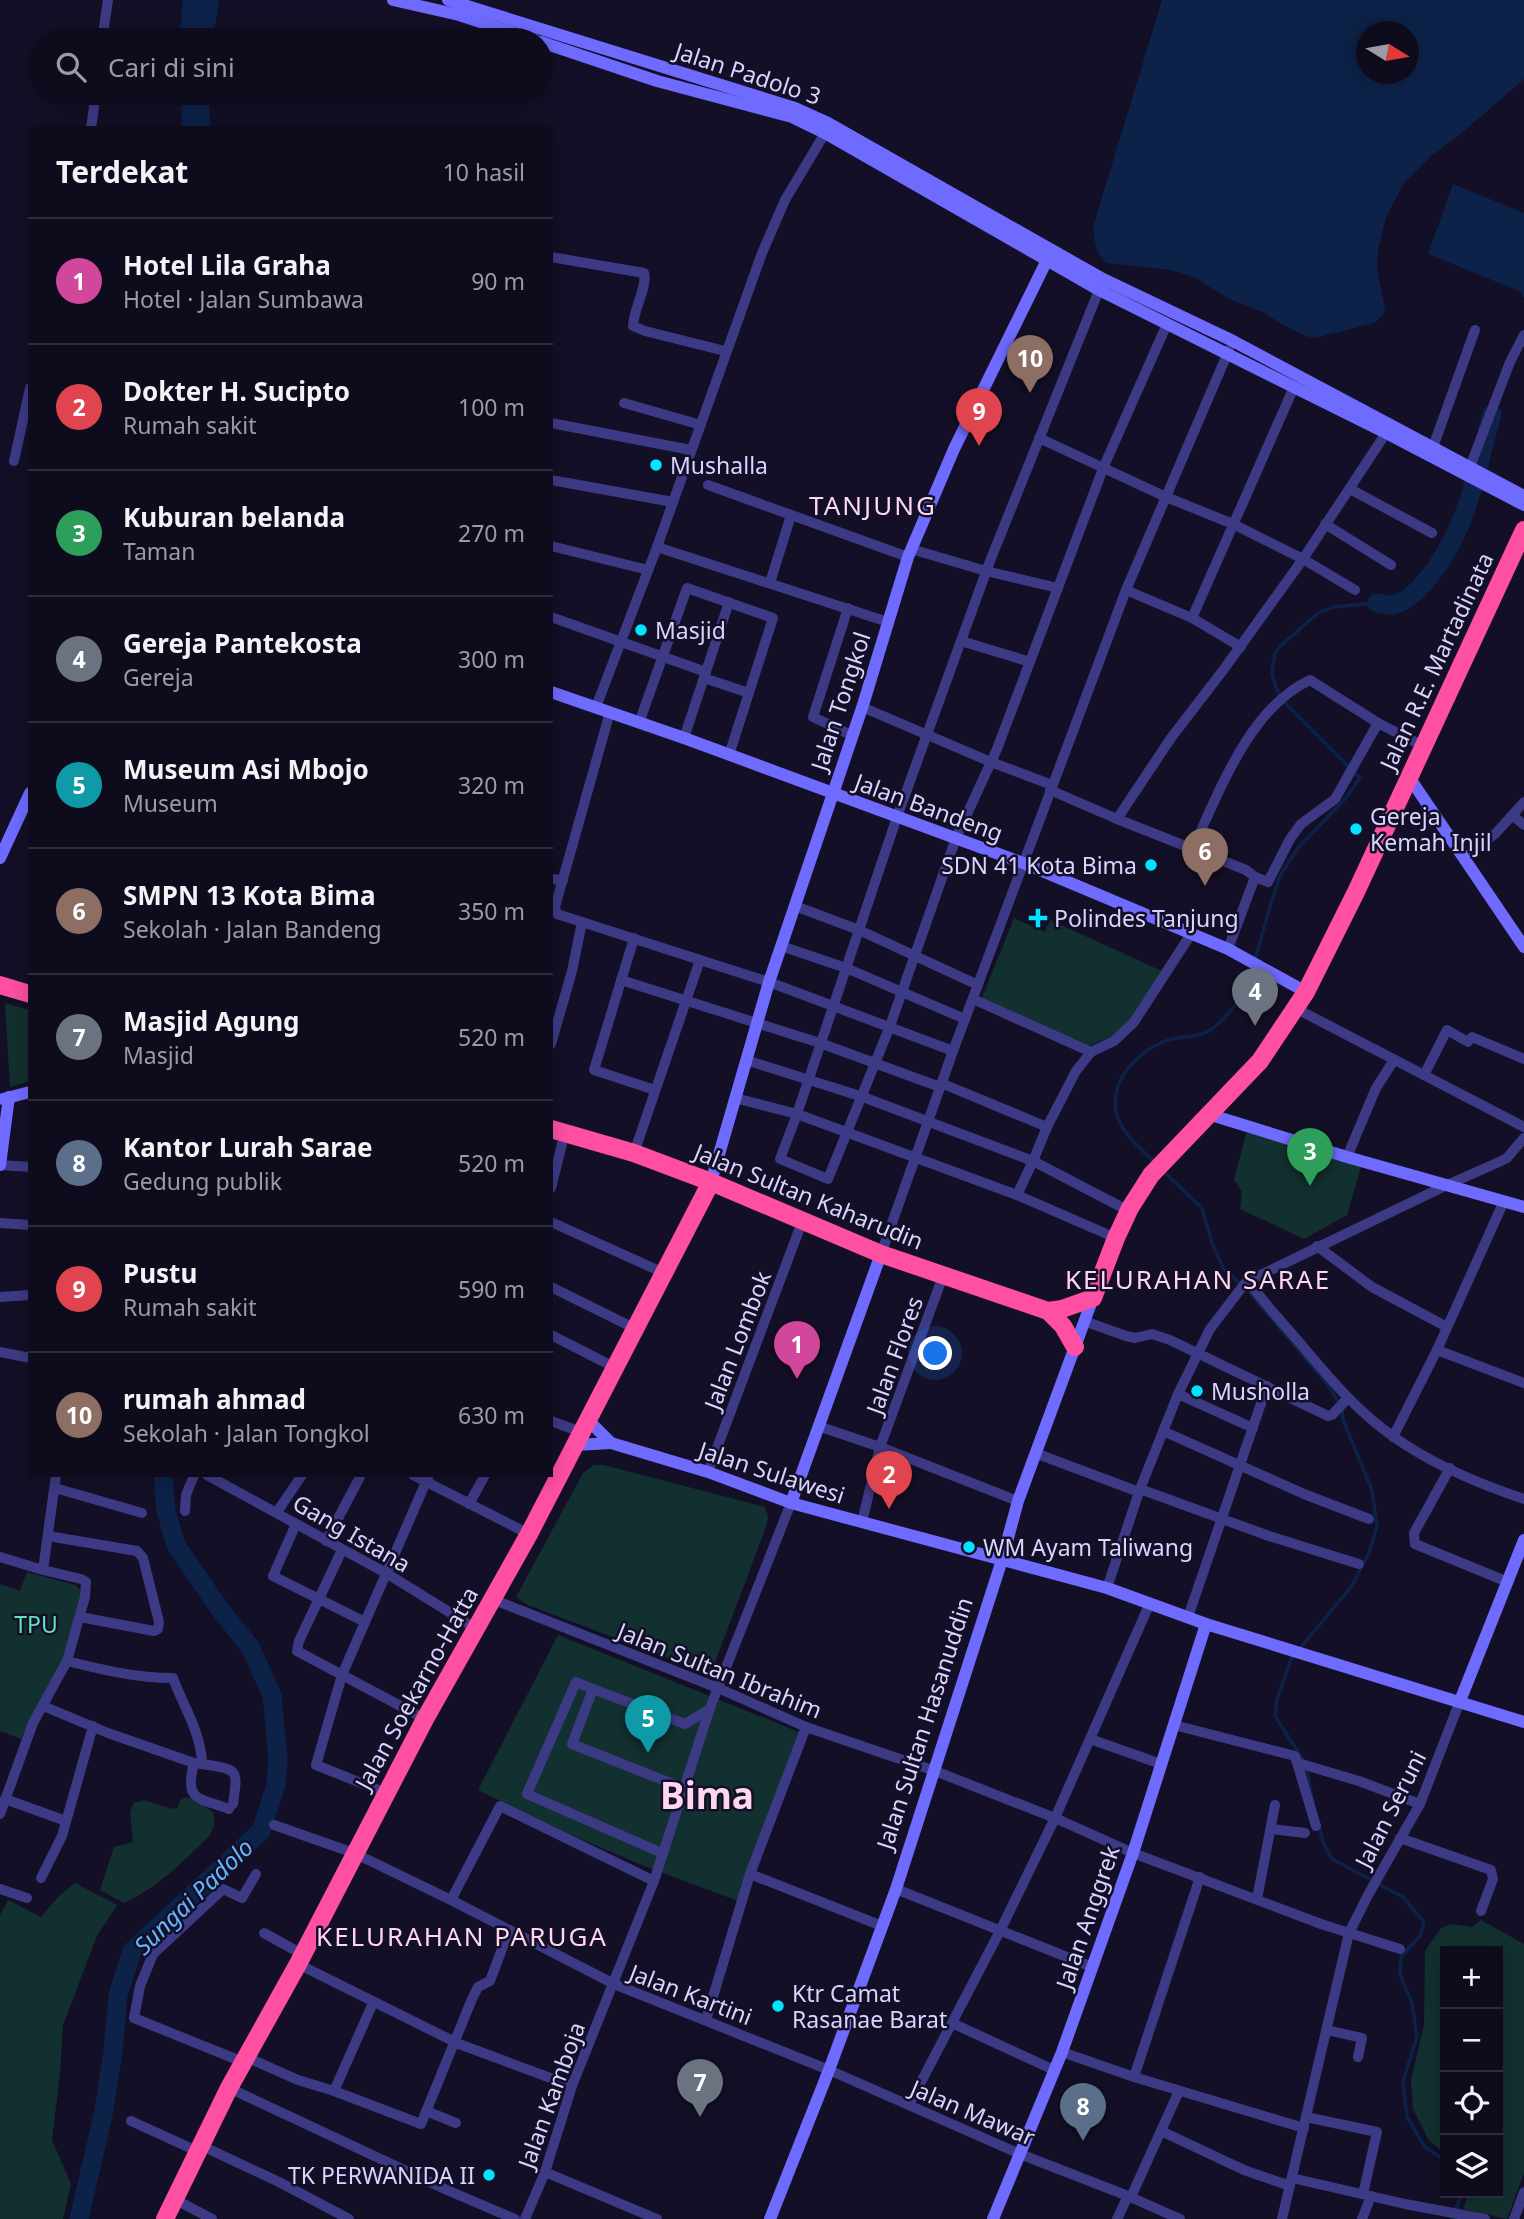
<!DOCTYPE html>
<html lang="id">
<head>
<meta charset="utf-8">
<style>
  :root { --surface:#0e0b1c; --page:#1c1929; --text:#f1f3f6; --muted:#9b9ba3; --line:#2e2b3b; --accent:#00e5ff }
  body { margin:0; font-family:"Noto Sans",sans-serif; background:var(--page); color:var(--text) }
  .controls { position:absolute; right:21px; bottom:21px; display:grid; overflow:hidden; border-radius:0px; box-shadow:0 4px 18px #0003 }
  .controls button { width:63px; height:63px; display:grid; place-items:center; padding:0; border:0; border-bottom:2px solid var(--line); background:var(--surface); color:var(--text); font:35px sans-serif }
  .compass { position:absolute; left:1356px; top:21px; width:63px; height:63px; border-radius:50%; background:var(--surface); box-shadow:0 4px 18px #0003; rotate:101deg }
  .you { position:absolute; left:936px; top:1354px; width:24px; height:24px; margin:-18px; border:5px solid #fff; border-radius:50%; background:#1a73e8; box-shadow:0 0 0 10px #1a73e833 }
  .badge { display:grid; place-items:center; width:46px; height:46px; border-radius:50%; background:var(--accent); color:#fff; font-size:23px; font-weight:700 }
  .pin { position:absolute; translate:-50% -58px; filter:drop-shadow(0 2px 4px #0008) }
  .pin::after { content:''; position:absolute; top:37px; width:24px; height:21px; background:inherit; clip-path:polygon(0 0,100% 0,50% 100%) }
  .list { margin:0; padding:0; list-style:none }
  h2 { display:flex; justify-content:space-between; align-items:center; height:91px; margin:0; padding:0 28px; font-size:30px }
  h2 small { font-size:23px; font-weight:400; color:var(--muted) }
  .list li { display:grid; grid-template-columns:46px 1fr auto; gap:21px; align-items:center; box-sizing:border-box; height:126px; padding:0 28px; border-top:2px solid var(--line) }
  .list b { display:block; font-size:26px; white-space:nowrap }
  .list p { margin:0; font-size:23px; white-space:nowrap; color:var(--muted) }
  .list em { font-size:23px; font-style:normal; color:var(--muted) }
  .icon { flex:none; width:38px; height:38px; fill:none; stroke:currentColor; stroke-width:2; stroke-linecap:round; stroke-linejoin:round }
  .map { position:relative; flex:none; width:1524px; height:2219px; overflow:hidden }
  .search { position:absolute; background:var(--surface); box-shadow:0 4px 18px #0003; left:28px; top:28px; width:525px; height:77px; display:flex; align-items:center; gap:18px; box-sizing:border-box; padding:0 24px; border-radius:38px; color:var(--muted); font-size:26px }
  .panel { position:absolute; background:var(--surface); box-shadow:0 4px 18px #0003; left:28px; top:126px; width:525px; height:1351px; border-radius:0px }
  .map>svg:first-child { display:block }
  .green { fill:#12302f }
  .water { fill:#0c2248; fill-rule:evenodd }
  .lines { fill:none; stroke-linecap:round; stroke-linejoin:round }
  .stream { stroke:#0c2248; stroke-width:3.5 }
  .river { stroke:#0c2248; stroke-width:19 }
  .street { stroke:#3d3a85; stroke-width:10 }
  .secondary { stroke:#6f6bff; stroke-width:12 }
  .highway { stroke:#ff4fa3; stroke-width:18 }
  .poi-dot { fill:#00e5ff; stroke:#130f26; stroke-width:2.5 }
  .labels { text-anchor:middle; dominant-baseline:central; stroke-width:5; stroke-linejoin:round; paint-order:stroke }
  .street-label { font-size:23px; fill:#d9d4ff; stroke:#130f26 }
  .poi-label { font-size:23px; fill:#d9d4ff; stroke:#130f26; text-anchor:start }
  .park-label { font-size:23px; fill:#5fe0c0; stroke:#130f26 }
  .water-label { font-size:24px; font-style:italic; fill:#62b6ff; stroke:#130f26 }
  .quarter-label { font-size:26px; letter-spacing:2px; fill:#ffd6f0; stroke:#130f26 }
  .town-label { font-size:37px; font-weight:bold; fill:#ffd6f0; stroke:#130f26 }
</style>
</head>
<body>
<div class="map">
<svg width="1524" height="2219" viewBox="0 0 1524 2219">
  <rect width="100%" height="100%" fill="#130f26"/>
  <g class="green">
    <path d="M1014 918 1045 932 1050 920 1162 971 1132 1020 1115 1035 1089 1046 981 1000Z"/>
    <path d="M5 1003 30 1010V1081L10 1087Z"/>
    <path d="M1247 1131 1362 1163 1347 1215 1304 1239 1240 1209 1242 1192 1234 1179Z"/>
    <path d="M594 1465H604L765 1507 768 1517 766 1527 712 1670 705 1672 528 1605 516 1597 583 1473Z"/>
    <path d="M27 1572 75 1585 81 1591V1601L56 1679 44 1695 21 1739 0 1731V1584L20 1591Z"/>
    <path d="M558 1635 799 1732 738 1901 642 1865 569 1834 478 1790Z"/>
    <path d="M186 1797 196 1800 214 1813V1825L210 1835C184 1861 157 1888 124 1903L100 1890 114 1847 133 1842 130 1812 134 1803 144 1800 173 1809 178 1807 180 1800Z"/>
    <path d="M75 1883 117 1905 97 1936 63 2025 60 2073 52 2140 71 2184 63 2219H0V1915L8 1900 41 1917 59 1896Z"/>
    <path d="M1481 1920 1524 1944V2173L1507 2219 1463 2209 1469 2193H1498V1951H1445V2153L1429 2141 1413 2109 1411 2081 1424 2024 1425 1951 1441 1928 1451 1924 1473 1927Z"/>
  </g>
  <g class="water">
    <path d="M183 0H219L213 40H179Z"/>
    <path d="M1162 0H1524V79L1457 137 1431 156 1404 183 1386 217 1378 250 1377 270 1385 309 1383 315 1374 323 1315 338 1305 336 1278 322 1265 313 1229 299 1196 278 1172 270 1106 263C1095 253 1095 241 1093 227ZM1366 32H1408V74H1366Z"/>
    <path d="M181 93H209L210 128H182Z"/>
    <path d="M1453 184 1524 213V293L1428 254Z"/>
  </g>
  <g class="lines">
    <g class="stream">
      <path d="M1523 292 1524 296"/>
      <path d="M1255 960 1271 903 1280 876 1298 848 1345 799 1360 778 1280 698 1272 675 1273 664 1275 654 1279 647 1317 614 1333 607 1377 603"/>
      <path d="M1154 1162C1144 1152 1132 1142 1124 1130 1100 1093 1130 1055 1165 1041 1181 1035 1198 1039 1212 1029 1234 1012 1245 993 1253 967"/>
      <path d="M1162 1170 1202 1208 1212 1243 1223 1268 1251 1294 1328 1385 1342 1408 1343 1420 1372 1490 1377 1526 1369 1553 1351 1587 1291 1659 1277 1699 1275 1716 1305 1763 1313 1801"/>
      <path d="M1319 1825 1323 1842 1332 1859 1403 1897 1424 1922 1420 1936 1401 1957 1400 1975 1412 2003 1417 2037 1403 2081 1407 2117 1424 2146 1445 2161"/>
      <path d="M1452 2219 1462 2193"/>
    </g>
    <g class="river">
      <path d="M1377 603C1382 604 1389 605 1393 605 1423 598 1452 545 1462 519 1476 486 1481 449 1492 415"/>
      <path d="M79 2219 103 2115 113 2052 118 1995 132 1951 261 1831 276 1785 278 1759 272 1696 251 1648 219 1608 176 1545 166 1511 163 1475"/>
    </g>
    <g class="street">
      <path d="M102 40 108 0"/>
      <path d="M91 128 96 93"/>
      <path d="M551 257 644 273C648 286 633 310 633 326L645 331 725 351"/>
      <path d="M1099 290 990 561 897 817 797 1114 780 1159 828 1179 890 1026 956 838 997 749 1104 466 1167 324"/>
      <path d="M624 403 701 425"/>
      <path d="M551 423 691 450"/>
      <path d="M1039 438 1166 497 1233 524 1303 559 1355 590"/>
      <path d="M1433 447 1475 330"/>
      <path d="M14 461 30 388"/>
      <path d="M1470 467 1510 362 1524 335"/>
      <path d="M551 480 673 502"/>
      <path d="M708 485 908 557"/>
      <path d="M1350 489 1432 533"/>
      <path d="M1325 524 1391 565"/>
      <path d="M551 546 648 570"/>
      <path d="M657 547 888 622"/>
      <path d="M911 549 986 571 1058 588"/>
      <path d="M770 583 791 515"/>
      <path d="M1126 590 1192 618 1241 647"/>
      <path d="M848 608 813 717 851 735"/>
      <path d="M551 617 706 672"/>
      <path d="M1192 618 1294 387"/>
      <path d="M961 641 1030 662"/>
      <path d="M704 678 749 693"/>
      <path d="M596 707 657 547 762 253 785 200 825 133"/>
      <path d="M862 707 991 762 1052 785"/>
      <path d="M610 712 555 907 557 914 769 982 953 1051"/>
      <path d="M639 723 687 588 773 618 729 755"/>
      <path d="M684 738 729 602"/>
      <path d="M1050 790 1117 819 1171 738 1224 669 1303 559 1386 433"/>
      <path d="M1513 816 1524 825"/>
      <path d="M1117 819 1246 870 1255 877"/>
      <path d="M1192 850C1219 793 1249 708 1310 680L1378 723 1423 746"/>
      <path d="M1464 858 1496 833 1524 802"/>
      <path d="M551 879 563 880"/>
      <path d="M795 906 859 930 978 985"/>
      <path d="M634 938 594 1070 655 1090"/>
      <path d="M781 946 846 968 965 1019"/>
      <path d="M1228 949 1255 877 1268 882 1290 839 1301 824 1335 799 1378 723"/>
      <path d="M621 980 820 1043 940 1087"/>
      <path d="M973 999 1091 1052 1114 1041 1134 1022 1191 934"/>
      <path d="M1295 1008 1524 1127"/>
      <path d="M551 1044 572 971 582 922"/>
      <path d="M746 1060 863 1097 1033 1161 1047 1127"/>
      <path d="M1424 1075 1447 1030 1468 1042 1472 1037 1524 1059"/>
      <path d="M941 1083 1047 1127 1076 1071 1091 1052"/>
      <path d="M735 1098 797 1114 1017 1195 1033 1161 1129 1211"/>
      <path d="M634 1153 700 960"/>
      <path d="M1347 1157 1376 1088 1394 1060"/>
      <path d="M0 1165 30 1167"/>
      <path d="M551 1188 565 1132"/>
      <path d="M1017 1195 1116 1238"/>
      <path d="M551 1222 664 1273"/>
      <path d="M0 1223 30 1225"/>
      <path d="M1317 1246 1372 1287 1447 1327"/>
      <path d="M881 1254 953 1051 1126 590 1229 350"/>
      <path d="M1248 1281C1264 1303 1282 1322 1299 1342 1328 1376 1356 1411 1394 1437 1433 1465 1479 1484 1524 1499"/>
      <path d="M551 1287 636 1329"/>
      <path d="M0 1297 30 1295"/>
      <path d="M1084 1321 1126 1336 1135 1338 1152 1334 1170 1340 1328 1416 1332 1415 1347 1399"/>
      <path d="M551 1335 616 1368"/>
      <path d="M1437 1350 1524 1383"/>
      <path d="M0 1352 30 1358"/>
      <path d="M1178 1394 1253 1428"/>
      <path d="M551 1421 581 1432"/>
      <path d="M818 1426 880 1447 1018 1501"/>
      <path d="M1163 1431 1304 1494 1369 1519"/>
      <path d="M1393 1437 1437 1350 1504 1201"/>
      <path d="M1035 1453 1139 1492"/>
      <path d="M1450 1468 1414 1533 1415 1544 1508 1582"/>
      <path d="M708 1472 802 1222"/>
      <path d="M207 1475 386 1573 475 1628"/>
      <path d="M413 1475 529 1534"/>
      <path d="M55 1488 142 1513"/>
      <path d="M1140 1489 1269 1536 1359 1564"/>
      <path d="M469 1504 485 1475"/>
      <path d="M185 1511 186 1495 194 1475"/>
      <path d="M277 1512 302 1475"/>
      <path d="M862 1522 880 1447 943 1276"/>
      <path d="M296 1524 273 1576 365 1622"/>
      <path d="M48 1536 137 1551 143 1558 159 1622 158 1629 154 1631 80 1617"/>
      <path d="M326 1541 361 1475"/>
      <path d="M342 1550 299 1641 297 1651 425 1719"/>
      <path d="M0 1557 43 1570"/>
      <path d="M1107 1588 1140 1489 1178 1394 1210 1329 1246 1282 1447 1185 1499 1162 1507 1158 1524 1138"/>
      <path d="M492 1599 718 1688 806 1727 935 1771 1055 1818 1133 1853 1321 1924 1400 1949"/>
      <path d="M1188 1617 1267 1386"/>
      <path d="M67 1661C103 1670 136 1678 173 1678 184 1708 201 1732 202 1764L194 1763"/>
      <path d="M593 1689 576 1682 527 1794 662 1853"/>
      <path d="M43 1706 108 1733 194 1763C184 1802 198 1797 229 1809"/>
      <path d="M1174 1725 1295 1756 1316 1826"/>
      <path d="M1090 1739 1161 1764"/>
      <path d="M1298 1763 1359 1781 1420 1804"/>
      <path d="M202 1764C239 1770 238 1768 233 1804"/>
      <path d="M683 1788 572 1744 593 1689 685 1724 710 1709"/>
      <path d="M386 1793 316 1765 342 1675 429 1475"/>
      <path d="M5 1799 66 1821"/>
      <path d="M0 1814 33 1723 67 1661 85 1597 86 1582 81 1579 43 1570 56 1475"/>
      <path d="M274 1825 354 1853 451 1900 614 1984 829 2070 1020 2154 1128 2196 1180 2219"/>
      <path d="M1271 1829 1305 1833"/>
      <path d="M1400 1838 1491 1870 1493 1879 1481 1911"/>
      <path d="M750 1874 882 1926"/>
      <path d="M41 1878 62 1836 93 1726"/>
      <path d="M654 1881 710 1708 791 1503"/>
      <path d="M0 1889 27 1898"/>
      <path d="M896 1889 1092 1967"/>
      <path d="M1257 1899 1275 1805"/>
      <path d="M451 1900 500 1806 654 1881 572 2086 545 2172 525 2219"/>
      <path d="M264 1933 302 1954"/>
      <path d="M298 1964 459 2044 572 2086"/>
      <path d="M706 2020 750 1874 806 1727"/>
      <path d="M952 2023 1054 2070"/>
      <path d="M1327 2030 1362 2038 1358 2057"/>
      <path d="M1062 2052 1134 2077 1304 2128"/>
      <path d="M246 2057 298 2080 334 2091 373 2003"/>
      <path d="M243 2062 134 2018 140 1986 153 1954 223 1889 242 1898 256 1874"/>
      <path d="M1134 2077 1200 1877"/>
      <path d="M229 2088 447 2190 515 2219"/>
      <path d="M334 2091 421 2124 472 1999 478 1987 490 1981 509 1930"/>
      <path d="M909 2105 1000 1931 1055 1818 1150 1603"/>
      <path d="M426 2111 456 2123"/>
      <path d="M1306 2117 1377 2132 1363 2194"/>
      <path d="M131 2121 199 2152"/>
      <path d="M1161 2131 1244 2170 1290 2186"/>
      <path d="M202 2146 279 2182 349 2219"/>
      <path d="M545 2172 657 2219"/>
      <path d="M1292 2178 1405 2204 1485 2219"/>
      <path d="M1131 2197 1179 2091"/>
      <path d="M176 2200 212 2219"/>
      <path d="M1117 2219 1128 2196"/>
      <path d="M1282 2219 1349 1933 1368 1895 1420 1804 1460 1701"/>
      <path d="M1362 2219 1371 2196"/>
      <path d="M1514 2219 1524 2192"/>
    </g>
    <g class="secondary">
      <path d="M393 0 459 15 535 40"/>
      <path d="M448 0 795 108 828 123 1103 279 1233 341 1524 496"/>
      <path d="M541 42 657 81 792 117 825 133 1099 290 1386 433 1524 505"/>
      <path d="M551 692 684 738 1023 863 1228 949 1306 992"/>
      <path d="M1409 777 1524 947"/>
      <path d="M0 858 30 793"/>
      <path d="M3 1099 30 1092"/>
      <path d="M1211 1115 1347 1157 1524 1207"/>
      <path d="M0 1165 9 1097"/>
      <path d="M711 1182 769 982 863 705 908 557 954 449 1050 254"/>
      <path d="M588 1420 611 1443 708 1472 791 1503 1107 1588 1206 1624 1524 1722"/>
      <path d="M576 1445 611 1443"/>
      <path d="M791 1503 881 1254"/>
      <path d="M1460 1701 1524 1540"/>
      <path d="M770 2219 829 2070 896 1889 1002 1560 1018 1501 1093 1298"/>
      <path d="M993 2219 1062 2052 1133 1853 1206 1624"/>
    </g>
    <g class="highway">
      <path d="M0 985 30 994"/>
      <path d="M551 1129 634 1153 711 1182 881 1254 1048 1311 1063 1326 1075 1347"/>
      <path d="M1048 1311 1062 1309 1093 1298 1116 1238 1130 1208 1151 1175 1260 1061 1306 992 1356 892 1524 530"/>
      <path d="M165 2219 229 2088 298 1964 425 1719 529 1534 711 1182"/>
    </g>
  </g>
  <g class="poi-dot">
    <circle cx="656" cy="465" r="7"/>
    <circle cx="641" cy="630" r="7"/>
    <circle cx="1356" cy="829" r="7"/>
    <circle cx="1151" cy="865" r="7"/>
    <path d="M1034.5 907.5h7v7h7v7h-7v7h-7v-7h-7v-7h7z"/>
    <circle cx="1197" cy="1391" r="7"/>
    <circle cx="969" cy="1547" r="7"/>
    <circle cx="778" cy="2006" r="7"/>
    <circle cx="489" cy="2175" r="7"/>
  </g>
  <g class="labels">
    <g class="street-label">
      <text transform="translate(748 73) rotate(18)">Jalan Padolo 3</text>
      <text transform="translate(1436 661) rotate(-65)">Jalan R.E. Martadinata</text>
      <text transform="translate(840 701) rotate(-72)">Jalan Tongkol</text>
      <text transform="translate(929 807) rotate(20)">Jalan Bandeng</text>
      <text transform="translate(809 1196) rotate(22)">Jalan Sultan Kaharudin</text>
      <text transform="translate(737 1340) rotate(-69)">Jalan Lombok</text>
      <text transform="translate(894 1355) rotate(-70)">Jalan Flores</text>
      <text transform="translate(772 1472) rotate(18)">Jalan Sulawesi</text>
      <text transform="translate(352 1533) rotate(30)">Gang Istana</text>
      <text transform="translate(720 1670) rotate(22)">Jalan Sultan Ibrahim</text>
      <text transform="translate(416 1688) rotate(-61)">Jalan Soekarno-Hatta</text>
      <text transform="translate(924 1723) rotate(-72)">Jalan Sultan Hasanuddin</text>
      <text transform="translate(1390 1809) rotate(-63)">Jalan Seruni</text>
      <text transform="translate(1087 1917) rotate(-71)">Jalan Anggrek</text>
      <text transform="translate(691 1994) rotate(21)">Jalan Kartini</text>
      <text transform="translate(551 2095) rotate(-70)">Jalan Kamboja</text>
      <text transform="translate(973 2112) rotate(23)">Jalan Mawar</text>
    </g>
    <g class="poi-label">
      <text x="670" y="465">Mushalla</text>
      <text x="655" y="630">Masjid</text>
      <text x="1370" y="816">Gereja<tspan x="1370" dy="26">Kemah Injil</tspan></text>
      <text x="1137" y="865" text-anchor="end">SDN 41 Kota Bima</text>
      <text x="1054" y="918">Polindes Tanjung</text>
      <text x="1211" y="1391">Musholla</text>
      <text x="983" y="1547">WM Ayam Taliwang</text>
      <text x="792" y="1993">Ktr Camat<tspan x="792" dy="26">Rasanae Barat</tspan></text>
      <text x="475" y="2175" text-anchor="end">TK PERWANIDA II</text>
    </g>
    <g class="park-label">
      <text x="36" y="1624">TPU</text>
    </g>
    <g class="water-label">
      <text transform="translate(193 1896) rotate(-44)">Sungai Padolo</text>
    </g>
    <g class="quarter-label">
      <text x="873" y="505">TANJUNG</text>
      <text x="1198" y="1279">KELURAHAN SARAE</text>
      <text x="462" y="1936">KELURAHAN PARUGA</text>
    </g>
    <g class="town-label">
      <text x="707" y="1794">Bima</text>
    </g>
  </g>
</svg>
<div class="controls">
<button>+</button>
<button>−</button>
<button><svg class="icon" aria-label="locate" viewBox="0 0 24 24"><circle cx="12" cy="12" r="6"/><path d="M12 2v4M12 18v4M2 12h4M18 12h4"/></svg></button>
<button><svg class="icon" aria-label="layers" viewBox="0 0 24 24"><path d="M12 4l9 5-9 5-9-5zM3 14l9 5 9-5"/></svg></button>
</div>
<svg class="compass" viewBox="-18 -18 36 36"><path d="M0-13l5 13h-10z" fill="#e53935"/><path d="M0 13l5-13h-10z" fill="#9b9ba3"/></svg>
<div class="you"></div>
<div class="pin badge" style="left:797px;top:1379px;background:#d1479c">1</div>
<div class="pin badge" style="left:889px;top:1509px;background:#e0444e">2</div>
<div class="pin badge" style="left:1310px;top:1186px;background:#2e9e5b">3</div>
<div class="pin badge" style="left:1255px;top:1026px;background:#6b7280">4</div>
<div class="pin badge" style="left:648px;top:1753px;background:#0f9aa8">5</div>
<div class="pin badge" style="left:1205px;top:886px;background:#8d6e63">6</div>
<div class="pin badge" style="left:700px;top:2117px;background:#6b7280">7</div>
<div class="pin badge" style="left:1083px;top:2141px;background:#5c6f8a">8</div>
<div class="pin badge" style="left:979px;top:446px;background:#e0444e">9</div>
<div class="pin badge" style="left:1030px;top:393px;background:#8d6e63">10</div>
<div class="search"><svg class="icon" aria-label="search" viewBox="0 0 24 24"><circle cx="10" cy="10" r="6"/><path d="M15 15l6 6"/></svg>Cari di sini</div>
<section class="panel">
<h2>Terdekat<small>10 hasil</small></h2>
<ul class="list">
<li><span class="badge" style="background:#d1479c">1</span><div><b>Hotel Lila Graha</b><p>Hotel · Jalan Sumbawa</p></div><em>90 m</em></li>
<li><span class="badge" style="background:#e0444e">2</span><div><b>Dokter H. Sucipto</b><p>Rumah sakit</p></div><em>100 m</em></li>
<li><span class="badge" style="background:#2e9e5b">3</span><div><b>Kuburan belanda</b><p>Taman</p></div><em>270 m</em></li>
<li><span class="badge" style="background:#6b7280">4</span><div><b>Gereja Pantekosta</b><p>Gereja</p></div><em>300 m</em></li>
<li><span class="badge" style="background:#0f9aa8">5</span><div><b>Museum Asi Mbojo</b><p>Museum</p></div><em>320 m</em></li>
<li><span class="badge" style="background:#8d6e63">6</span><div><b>SMPN 13 Kota Bima</b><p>Sekolah · Jalan Bandeng</p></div><em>350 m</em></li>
<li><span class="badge" style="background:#6b7280">7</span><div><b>Masjid Agung</b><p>Masjid</p></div><em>520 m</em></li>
<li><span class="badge" style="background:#5c6f8a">8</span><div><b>Kantor Lurah Sarae</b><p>Gedung publik</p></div><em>520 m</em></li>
<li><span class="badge" style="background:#e0444e">9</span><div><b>Pustu</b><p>Rumah sakit</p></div><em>590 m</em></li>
<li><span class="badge" style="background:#8d6e63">10</span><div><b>rumah ahmad</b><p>Sekolah · Jalan Tongkol</p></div><em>630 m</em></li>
</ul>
</section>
</div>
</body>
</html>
